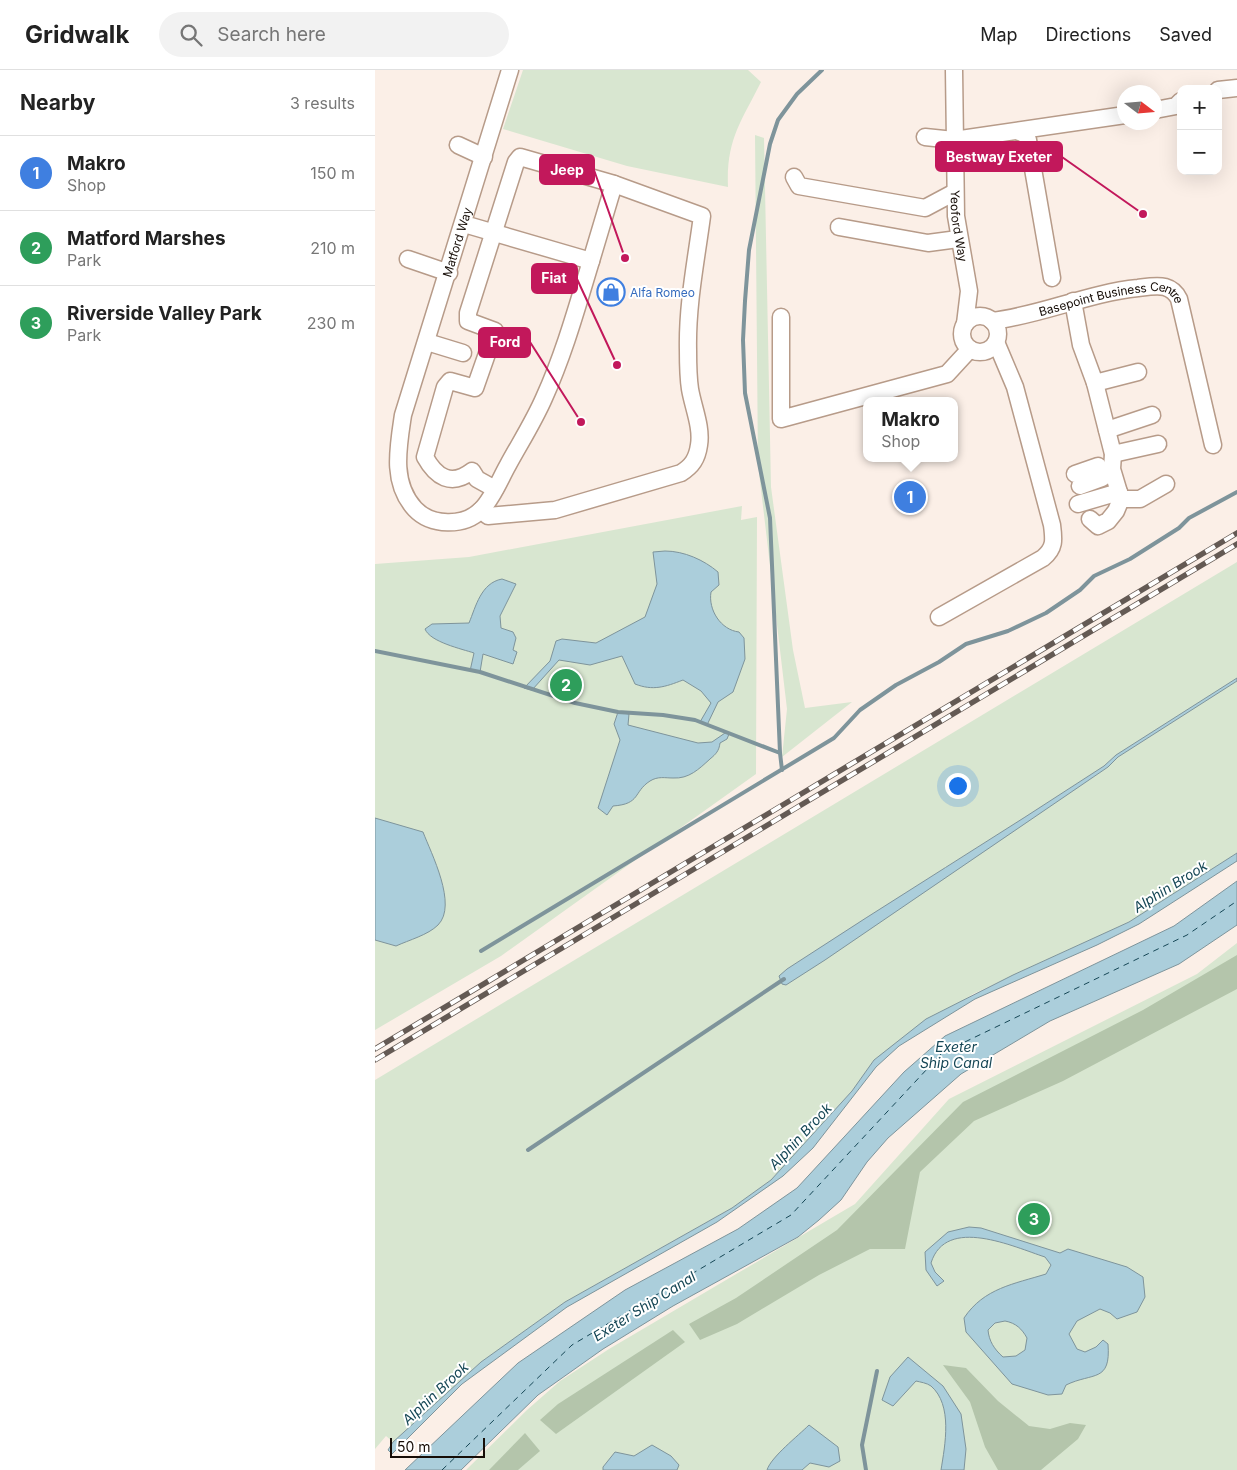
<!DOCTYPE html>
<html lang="en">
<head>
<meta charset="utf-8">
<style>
  :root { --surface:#fff; --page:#f2f2f2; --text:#222; --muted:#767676; --line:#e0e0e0; --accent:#0f766e }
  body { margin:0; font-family:Inter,sans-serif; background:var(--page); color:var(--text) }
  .controls { position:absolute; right:15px; top:15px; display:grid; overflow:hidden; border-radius:10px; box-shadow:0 5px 20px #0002 }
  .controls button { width:45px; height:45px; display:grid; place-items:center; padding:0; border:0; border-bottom:1px solid var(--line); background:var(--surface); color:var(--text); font:25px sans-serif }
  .compass { position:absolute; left:742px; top:15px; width:45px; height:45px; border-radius:50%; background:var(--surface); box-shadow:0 5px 20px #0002; rotate:106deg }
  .scale { position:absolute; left:15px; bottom:12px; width:95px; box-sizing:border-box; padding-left:5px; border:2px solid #160d07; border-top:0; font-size:14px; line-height:18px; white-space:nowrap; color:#160d07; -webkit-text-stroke:4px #fff; paint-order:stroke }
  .you { position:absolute; left:582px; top:715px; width:18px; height:18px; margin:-12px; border:4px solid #fff; border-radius:50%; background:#1a73e8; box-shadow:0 0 0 8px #1a73e833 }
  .badge { display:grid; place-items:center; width:32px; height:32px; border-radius:50%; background:var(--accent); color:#fff; font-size:16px; font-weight:700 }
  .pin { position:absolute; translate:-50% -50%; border:2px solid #fff; box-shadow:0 1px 5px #0006 }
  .popup { position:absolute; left:488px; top:327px; width:95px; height:65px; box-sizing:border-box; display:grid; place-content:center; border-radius:10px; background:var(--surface); filter:drop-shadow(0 1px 4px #0005); font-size:16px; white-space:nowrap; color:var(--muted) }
  .popup b { font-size:19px; color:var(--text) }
  .popup::after { content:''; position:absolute; left:50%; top:100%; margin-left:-10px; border:10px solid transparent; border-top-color:var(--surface) }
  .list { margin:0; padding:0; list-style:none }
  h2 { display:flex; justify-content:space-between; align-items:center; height:65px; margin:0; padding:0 20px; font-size:21px }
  h2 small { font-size:16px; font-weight:400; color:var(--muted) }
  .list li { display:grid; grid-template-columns:32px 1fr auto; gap:15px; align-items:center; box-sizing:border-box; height:75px; padding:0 20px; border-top:1px solid var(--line) }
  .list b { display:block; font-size:19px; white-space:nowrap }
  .list p { margin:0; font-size:16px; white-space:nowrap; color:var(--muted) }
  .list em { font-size:16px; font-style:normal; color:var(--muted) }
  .icon { flex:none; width:28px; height:28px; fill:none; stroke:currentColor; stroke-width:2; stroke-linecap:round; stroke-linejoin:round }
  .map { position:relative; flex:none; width:862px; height:1400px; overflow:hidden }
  header { display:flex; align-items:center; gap:30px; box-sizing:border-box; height:70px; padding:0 25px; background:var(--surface); border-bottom:1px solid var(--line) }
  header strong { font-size:24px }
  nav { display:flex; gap:28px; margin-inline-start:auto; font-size:18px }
  .search { width:350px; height:45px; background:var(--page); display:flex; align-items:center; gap:12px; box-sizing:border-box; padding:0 18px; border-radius:28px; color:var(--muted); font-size:19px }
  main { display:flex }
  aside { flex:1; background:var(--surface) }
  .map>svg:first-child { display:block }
  .green { fill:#d8e6d0 }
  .forest { fill:#b4c5ab }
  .water { fill:#abcedb; stroke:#7e949b; fill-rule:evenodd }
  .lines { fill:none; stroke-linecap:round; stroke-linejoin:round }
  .stream { stroke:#7e949b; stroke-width:4 }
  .ferry { stroke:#164756; stroke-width:1; stroke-dasharray:6 5; stroke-linecap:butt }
  .minor-casing { stroke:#b79b89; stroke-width:19 }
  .minor { stroke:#fff; stroke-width:16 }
  .rail-casing { stroke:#645a54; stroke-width:5.5 }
  .rail { stroke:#fff; stroke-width:4; stroke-dasharray:11; stroke-linecap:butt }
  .labels { text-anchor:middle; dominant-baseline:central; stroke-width:4; stroke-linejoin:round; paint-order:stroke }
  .street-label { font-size:12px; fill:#160d07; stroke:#fff }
  .shop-label { font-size:12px; fill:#366cbe; stroke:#fff; text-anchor:start }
  .water-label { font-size:14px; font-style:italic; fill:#164756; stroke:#fff }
  .leader { fill:none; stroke:#c2185b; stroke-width:2 }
  .callout-dot { fill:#c2185b; stroke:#fff; stroke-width:2 }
  .callout { fill:#c2185b; stroke:#c2185b; stroke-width:2 }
  .callout-label { font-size:14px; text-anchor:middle; font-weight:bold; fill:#fff }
</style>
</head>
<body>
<header>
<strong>Gridwalk</strong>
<div class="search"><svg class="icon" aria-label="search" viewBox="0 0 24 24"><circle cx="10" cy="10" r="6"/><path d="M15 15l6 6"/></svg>Search here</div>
<nav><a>Map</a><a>Directions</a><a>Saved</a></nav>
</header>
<main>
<aside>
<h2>Nearby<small>3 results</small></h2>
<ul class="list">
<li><span class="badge" style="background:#3f7fe0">1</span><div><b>Makro</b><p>Shop</p></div><em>150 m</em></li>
<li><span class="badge" style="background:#2e9e5b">2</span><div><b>Matford Marshes</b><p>Park</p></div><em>210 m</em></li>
<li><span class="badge" style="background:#2e9e5b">3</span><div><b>Riverside Valley Park</b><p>Park</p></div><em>230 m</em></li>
</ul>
</aside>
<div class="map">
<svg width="862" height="1400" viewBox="0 0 862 1400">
  <rect width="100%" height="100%" fill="#fbefe7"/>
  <g class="green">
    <path d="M148 0H373L386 12C366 52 351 70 353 117L252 96 128 59Z"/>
    <path d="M380 65 389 68 396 417 418 580 430 638 477 632 407 687 412 639 383 394Z"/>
    <path d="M367 436 366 450 382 447 381 704 126 886 0 960V494L94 487Z"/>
    <path d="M862 492V608L741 685 729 696C624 765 517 830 412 899L411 915 733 697 743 687 862 611V783L754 852 598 924 499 990 477 1021 396 1110 357 1138 190 1232 106 1292 18 1372 11 1366 0 1379V1010Z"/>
    <path d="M862 873V1400H91L152 1340 185 1311 234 1279 480 1134 574 1029 822 904Z"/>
  </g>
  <g class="forest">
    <path d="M862 885V919L688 1011 599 1051 545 1102 530 1179H495L444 1205 362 1254 325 1270 314 1254 361 1228 462 1160 588 1032 768 940Z"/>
    <path d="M298 1260 310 1272 181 1364 165 1350 183 1334Z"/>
    <path d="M568 1295 591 1298 623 1331 654 1356 675 1359 695 1353 711 1355 703 1369 666 1400H623L610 1377 595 1332Z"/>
    <path d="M150 1363 165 1381 143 1400H114Z"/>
  </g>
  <g class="water">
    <path d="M290 481C309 481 329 490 343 502L344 515 336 522C333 540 346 560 364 562L369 568 370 589 358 622 343 632 332 655 325 652 336 633 326 621 308 610C290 617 278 621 260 614L247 586 215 595 184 590 157 620 149 618 175 591 181 571 187 569 221 573 270 547 282 514 278 482Z"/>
    <path d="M127 509 141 514 125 546 126 558 138 562 141 568 138 580 142 582 138 594 108 584 105 602 95 601 99 583C87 579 55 572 50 559L57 554 94 553C101 536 106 513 127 509Z"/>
    <path d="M862 608V611L743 687 733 697 450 890 411 915 407 914 404 906 412 899C517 830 624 765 729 696L741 685Z"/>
    <path d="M243 642 254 644 253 655 323 673 337 672 350 663 354 664 352 669 345 673C344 681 341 684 335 689 324 699 314 709 298 708 290 708 283 706 275 711 258 722 266 734 238 736L232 745 223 738 245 670 239 654Z"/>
    <path d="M0 748 48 762C56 783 83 835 63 855 53 865 34 870 21 876L0 870Z"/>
    <path d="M862 783V791L764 854 722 875 600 929 524 976 501 997 438 1078 408 1106 342 1152 192 1237 87 1314 17 1384 13 1380 18 1372 106 1292 190 1232 357 1138 396 1110 477 1021 499 990 551 949 638 905 754 852Z"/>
    <path d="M862 811V855L804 894 675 951 586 1004 513 1068 492 1092 466 1130 444 1150 423 1167 298 1236 228 1279 163 1325 86 1400H30L143 1293 250 1220 363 1159 422 1118 529 1002 570 966 799 856Z"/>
    <path d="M594 1157 606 1158 685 1183 693 1179 752 1197 768 1207 770 1227 762 1242 742 1249 735 1243 725 1239 702 1251 694 1264 702 1279 710 1282 721 1277 728 1270 733 1274C736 1313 718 1302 691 1315L687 1324 673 1325 637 1314 591 1262 589 1248C609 1218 639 1214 671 1204L676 1195 670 1187C639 1177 571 1145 556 1193L560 1202 569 1211 562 1216 551 1200 550 1182 573 1162ZM630 1251C641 1253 647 1259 652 1268L650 1280 641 1286 628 1287C619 1279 614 1271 613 1260L620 1253Z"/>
    <path d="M533 1287 568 1316 586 1344 591 1379 589 1400H566C570 1375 578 1335 556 1316 552 1313 545 1312 541 1311L518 1336 507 1330 515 1307Z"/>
    <path d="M434 1355 463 1377 465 1391 454 1397 435 1393 427 1400H392C396 1387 423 1366 434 1355Z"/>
    <path d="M277 1375 296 1386 304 1395 302 1400H228V1397L240 1382 259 1386Z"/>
  </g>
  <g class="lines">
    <g class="stream">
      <path d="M0 581 105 602 200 633 243 642 288 645 320 650 405 683 407 700"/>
      <path d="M405 683 395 448 370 323 368 270 370 231 374 180 395 74 403 50 422 24 447 0"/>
      <path d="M106 881 459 668 485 640 521 615 564 592 591 574 633 561 671 543 705 520 719 506 755 489 804 458 814 448 862 422"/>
      <path d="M153 1080 409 909"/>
      <path d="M491 1400 487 1375 502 1301"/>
    </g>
    <path class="ferry" d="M67 1400 197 1275 416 1145 567 983 812 865 862 831"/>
    <g class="minor-casing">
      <g id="minor">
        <path id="s1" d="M579 0 581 146 594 221 590 254"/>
        <path d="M843 20 862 18"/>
        <path d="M780 40 801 36 806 31"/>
        <path d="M644 62 650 64 653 70 677 208"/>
        <path d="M550 67 579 70 750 45"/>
        <path d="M83 75 109 87"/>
        <path d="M419 107 424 116 550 138 580 122"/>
        <path id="s2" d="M89 154 216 191C202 237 189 284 169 328 159 351 145 373 133 395 125 409 118 428 106 440 89 457 56 456 40 439 16 413 23 378 28 345L135 0"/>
        <path d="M464 157 553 173 583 169"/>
        <path d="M33 189 74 203"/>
        <path d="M698 231 706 275 720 313 738 384 737 399 746 429 741 441 733 451 723 456 715 449"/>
        <circle cx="605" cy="264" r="18"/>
        <path d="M406 247V349L572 304 595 279"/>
        <path id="s3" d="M617 251C667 245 713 223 763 218 771 217 782 215 790 217 797 219 801 223 804 229L838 375"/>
        <path d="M52 272 88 283"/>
        <path d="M720 313 763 302"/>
        <path d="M732 360 777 345"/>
        <path d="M738 384 783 374"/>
        <path d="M700 404 723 396 727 408 705 416"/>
        <path d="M120 419 102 409 97 401C76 417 61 407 50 387L70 317 75 311 100 318 120 261 93 251V243L141 92 145 87 239 114 216 191"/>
        <path d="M746 429H765L791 414"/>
        <path d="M703 434 744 422"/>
        <path d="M106 440 113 446 180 440 306 403C317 396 322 389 324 375 327 357 318 337 315 319 313 306 313 293 313 280 312 235 321 191 327 146L239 114"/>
        <path d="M564 547 668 488C680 478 679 470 677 455L640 317 621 272"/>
      </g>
    </g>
    <use href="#minor" class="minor"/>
    <g class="rail-casing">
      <g id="rail">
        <path d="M0 979 862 463"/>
        <path d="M0 990 862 474"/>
      </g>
    </g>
    <use href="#rail" class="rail"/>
  </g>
  <defs>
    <g id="shop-ring" transform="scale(1.4375)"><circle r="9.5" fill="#fff" stroke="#3f7fe0" stroke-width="1.5"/><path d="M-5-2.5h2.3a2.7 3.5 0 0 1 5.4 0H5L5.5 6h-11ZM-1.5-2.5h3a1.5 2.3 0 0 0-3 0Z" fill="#3f7fe0"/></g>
  </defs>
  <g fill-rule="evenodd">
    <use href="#shop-ring" x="236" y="222"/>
  </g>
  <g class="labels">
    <g class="street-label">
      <text stroke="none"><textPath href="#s1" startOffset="156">Yeoford Way</textPath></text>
      <text stroke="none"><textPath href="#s2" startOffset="758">Matford Way</textPath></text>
      <text stroke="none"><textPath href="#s3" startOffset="124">Basepoint Business Centre</textPath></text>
    </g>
    <g class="shop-label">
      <text x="255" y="222">Alfa Romeo</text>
    </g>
    <g class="water-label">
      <text transform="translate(795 816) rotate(-32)">Alphin Brook</text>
      <text x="581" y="976">Exeter<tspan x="581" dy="16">Ship Canal</tspan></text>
      <text transform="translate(425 1066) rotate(-47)">Alphin Brook</text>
      <text transform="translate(269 1236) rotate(-32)">Exeter Ship Canal</text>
      <text transform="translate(60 1323) rotate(-43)">Alphin Brook</text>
    </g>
  </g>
  <path class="leader" d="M768 144L687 87M250 188L219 100M242 295L202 209M206 352L155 272"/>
  <g class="callout-dot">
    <circle cx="768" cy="144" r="5"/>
    <circle cx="250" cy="188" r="5"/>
    <circle cx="242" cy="295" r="5"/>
    <circle cx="206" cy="352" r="5"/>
  </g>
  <g class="callout">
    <rect x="561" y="72" width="126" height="29" rx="5"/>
    <rect x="165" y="85" width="54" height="29" rx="5"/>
    <rect x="157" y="194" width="45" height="29" rx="5"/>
    <rect x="104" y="258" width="51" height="29" rx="5"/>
  </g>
  <g class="callout-label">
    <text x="624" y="92">Bestway Exeter</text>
    <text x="192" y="105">Jeep</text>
    <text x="179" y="213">Fiat</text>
    <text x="130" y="277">Ford</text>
  </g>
</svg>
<div class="controls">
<button>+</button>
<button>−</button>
</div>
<svg class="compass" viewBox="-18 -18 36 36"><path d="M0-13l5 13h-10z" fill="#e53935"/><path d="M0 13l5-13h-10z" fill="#767676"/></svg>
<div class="scale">50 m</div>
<div class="you"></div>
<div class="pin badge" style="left:535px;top:427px;background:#3f7fe0">1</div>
<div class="popup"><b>Makro</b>Shop</div>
<div class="pin badge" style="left:191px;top:615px;background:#2e9e5b">2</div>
<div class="pin badge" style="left:659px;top:1149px;background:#2e9e5b">3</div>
</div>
</main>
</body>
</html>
